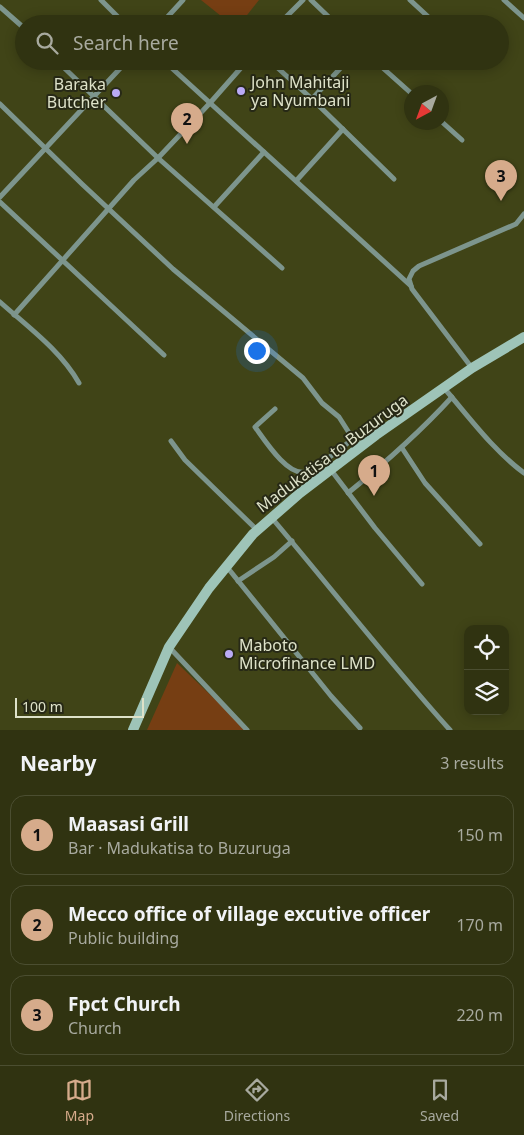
<!DOCTYPE html>
<html lang="en">
<head>
<meta charset="utf-8">
<style>
  :root { --surface:#303311; --page:#383b1a; --text:#f1f3f6; --muted:#a8aa9f; --line:#4b4e31; --accent:#d6ab8b }
  body { margin:0; font-family:"Noto Sans",sans-serif; background:var(--page); color:var(--text) }
  .controls { position:absolute; right:15px; bottom:15px; display:grid; overflow:hidden; border-radius:10px; box-shadow:0 2px 12px #0003 }
  .controls button { width:45px; height:45px; display:grid; place-items:center; padding:0; border:0; border-bottom:1px solid var(--line); background:var(--surface); color:var(--text); font:25px sans-serif }
  .compass { position:absolute; left:404px; top:85px; width:45px; height:45px; border-radius:50%; background:var(--surface); box-shadow:0 2px 12px #0003; rotate:221deg }
  .scale { position:absolute; left:15px; bottom:12px; width:129px; box-sizing:border-box; padding-left:5px; border:2px solid #dee2c9; border-top:0; font-size:14px; line-height:18px; white-space:nowrap; color:#dee2c9; -webkit-text-stroke:4px #272916; paint-order:stroke }
  .you { position:absolute; left:256px; top:350px; width:18px; height:18px; margin:-12px; border:4px solid #fff; border-radius:50%; background:#1a73e8; box-shadow:0 0 0 8px #1a73e833 }
  .badge { display:grid; place-items:center; width:32px; height:32px; border-radius:50%; background:var(--accent); color:#111; font-size:16px; font-weight:700 }
  .pin { position:absolute; translate:-50% -41px; filter:drop-shadow(0 1px 2px #0008) }
  .pin::after { content:''; position:absolute; top:26px; width:18px; height:15px; background:inherit; clip-path:polygon(0 0,100% 0,50% 100%) }
  .list { margin:0; padding:0; list-style:none }
  h2 { display:flex; justify-content:space-between; align-items:center; height:65px; margin:0; padding:0 20px; font-size:21px }
  h2 small { font-size:16px; font-weight:400; color:var(--muted) }
  .list li { display:grid; grid-template-columns:32px 1fr auto; gap:15px; align-items:center; box-sizing:border-box; height:80px; margin:0 10px 10px; padding:0 10px; border:1px solid var(--line); border-radius:15px }
  .list b { display:block; font-size:19px; white-space:nowrap }
  .list p { margin:0; font-size:16px; white-space:nowrap; color:var(--muted) }
  .list em { font-size:16px; font-style:normal; color:var(--muted) }
  .icon { flex:none; width:28px; height:28px; fill:none; stroke:currentColor; stroke-width:2; stroke-linecap:round; stroke-linejoin:round }
  .map { position:relative; flex:none; width:524px; height:730px; overflow:hidden }
  .search { position:absolute; background:var(--surface); box-shadow:0 2px 12px #0003; left:15px; right:15px; top:15px; height:55px; display:flex; align-items:center; gap:12px; box-sizing:border-box; padding:0 18px; border-radius:28px; color:var(--muted); font-size:19px }
  .sheet { height:335px; background:var(--surface) }
  nav { display:flex; justify-content:space-around; align-items:center; box-sizing:border-box; height:70px; border-top:1px solid var(--line); background:var(--surface); font-size:14px; color:var(--muted) }
  nav a { display:grid; justify-items:center; gap:2px }
  nav .on { color:var(--accent) }
  .map>svg:first-child { display:block }
  .green { fill:#763e13 }
  .lines { fill:none; stroke-linecap:round; stroke-linejoin:round }
  .street { stroke:#7d958d; stroke-width:5 }
  .secondary { stroke:#9ec4b8; stroke-width:10 }
  .poi-dot { fill:#baaaf6; stroke:#272916; stroke-width:2 }
  .labels { text-anchor:middle; dominant-baseline:central; stroke-width:4; stroke-linejoin:round; paint-order:stroke }
  .poi-label { font-size:16px; fill:#dee2c9; stroke:#272916; text-anchor:start }
  .street-label { font-size:16px; fill:#dee2c9; stroke:#272916 }
</style>
</head>
<body>
<div class="map">
<svg width="524" height="730" viewBox="0 0 524 730">
  <rect width="100%" height="100%" fill="#404417"/>
  <g class="green">
    <path d="M201 0H259L240 24H231Z"/>
    <path d="M177 663 247 730H147Z"/>
  </g>
  <g class="lines">
    <g class="street">
      <path d="M101 0 125 24"/>
      <path d="M311 0 336 24"/>
      <path d="M410 0 436 24"/>
      <path d="M504 0 524 18"/>
      <path d="M0 7 24 28"/>
      <path d="M161 24 183 0"/>
      <path d="M279 24 303 0"/>
      <path d="M57 61 158 158 282 268"/>
      <path d="M164 61 411 286"/>
      <path d="M270 61 312 99 394 179"/>
      <path d="M375 61 412 94"/>
      <path d="M475 61 477 63"/>
      <path d="M312 99 347 61"/>
      <path d="M0 104 82 184 173 269 303 378 322 403 339 417 353 439 372 436"/>
      <path d="M442 122 462 140"/>
      <path d="M296 181 343 129"/>
      <path d="M0 197 127 61"/>
      <path d="M0 202 164 355"/>
      <path d="M214 207 264 152"/>
      <path d="M0 302C28 327 60 350 79 383"/>
      <path d="M14 315 134 180 158 158 210 103 247 61"/>
      <path d="M472 368 412 289 409 279 413 271 419 266 516 224 524 214"/>
      <path d="M444 388C469 417 493 450 524 473"/>
      <path d="M275 409 255 427C264 439 287 476 305 472 316 470 342 447 353 439"/>
      <path d="M171 441 185 460 257 530"/>
      <path d="M402 448 425 483 480 544"/>
      <path d="M331 470 375 528 422 584"/>
      <path d="M348 493C385 463 420 432 452 397"/>
      <path d="M271 517C331 588 388 661 450 730"/>
      <path d="M227 567 331 696 360 728"/>
      <path d="M238 581 274 557 292 541"/>
      <path d="M169 647 247 730"/>
    </g>
    <path class="secondary" d="M133 730 169 647 209 588 253 534 300 493 376 435 472 368 524 337"/>
  </g>
  <g class="poi-dot">
    <circle cx="241" cy="91" r="5"/>
    <circle cx="116" cy="93" r="5"/>
    <circle cx="229" cy="654" r="5"/>
  </g>
  <g class="labels">
    <g class="poi-label">
      <text x="251" y="82">John Mahitaji<tspan x="251" dy="18">ya Nyumbani</tspan></text>
      <text x="106" y="84" text-anchor="end">Baraka<tspan x="106" dy="18">Butcher</tspan></text>
      <text x="239" y="645">Maboto<tspan x="239" dy="18">Microfinance LMD</tspan></text>
    </g>
    <g class="street-label">
      <text transform="translate(332 453) rotate(-37)">Madukatisa to Buzuruga</text>
    </g>
  </g>
</svg>
<div class="controls">
<button><svg class="icon" aria-label="locate" viewBox="0 0 24 24"><circle cx="12" cy="12" r="6"/><path d="M12 2v4M12 18v4M2 12h4M18 12h4"/></svg></button>
<button><svg class="icon" aria-label="layers" viewBox="0 0 24 24"><path d="M12 4l9 5-9 5-9-5zM3 14l9 5 9-5"/></svg></button>
</div>
<svg class="compass" viewBox="-18 -18 36 36"><path d="M0-13l5 13h-10z" fill="#e53935"/><path d="M0 13l5-13h-10z" fill="#a8aa9f"/></svg>
<div class="scale">100 m</div>
<div class="you"></div>
<div class="pin badge" style="left:374px;top:496px">1</div>
<div class="pin badge" style="left:187px;top:144px">2</div>
<div class="pin badge" style="left:501px;top:201px">3</div>
<div class="search"><svg class="icon" aria-label="search" viewBox="0 0 24 24"><circle cx="10" cy="10" r="6"/><path d="M15 15l6 6"/></svg>Search here</div>
</div>
<section class="sheet">
<h2>Nearby<small>3 results</small></h2>
<ul class="list">
<li><span class="badge">1</span><div><b>Maasasi Grill</b><p>Bar · Madukatisa to Buzuruga</p></div><em>150 m</em></li>
<li><span class="badge">2</span><div><b>Mecco office of village excutive officer</b><p>Public building</p></div><em>170 m</em></li>
<li><span class="badge">3</span><div><b>Fpct Church</b><p>Church</p></div><em>220 m</em></li>
</ul>
</section>
<nav>
<a class="on"><svg class="icon" aria-label="map" viewBox="0 0 24 24"><path d="M3 6l6-2 6 2 6-2v14l-6 2-6-2-6 2zM9 4v14M15 6v14"/></svg>Map</a>
<a><svg class="icon" aria-label="directions" viewBox="0 0 24 24"><path d="M12 3l9 9-9 9-9-9zM9 14v-3h6M13 9l2 2-2 2"/></svg>Directions</a>
<a><svg class="icon" aria-label="saved" viewBox="0 0 24 24"><path d="M7 4h10v16l-5-4-5 4z"/></svg>Saved</a>
</nav>
</body>
</html>
